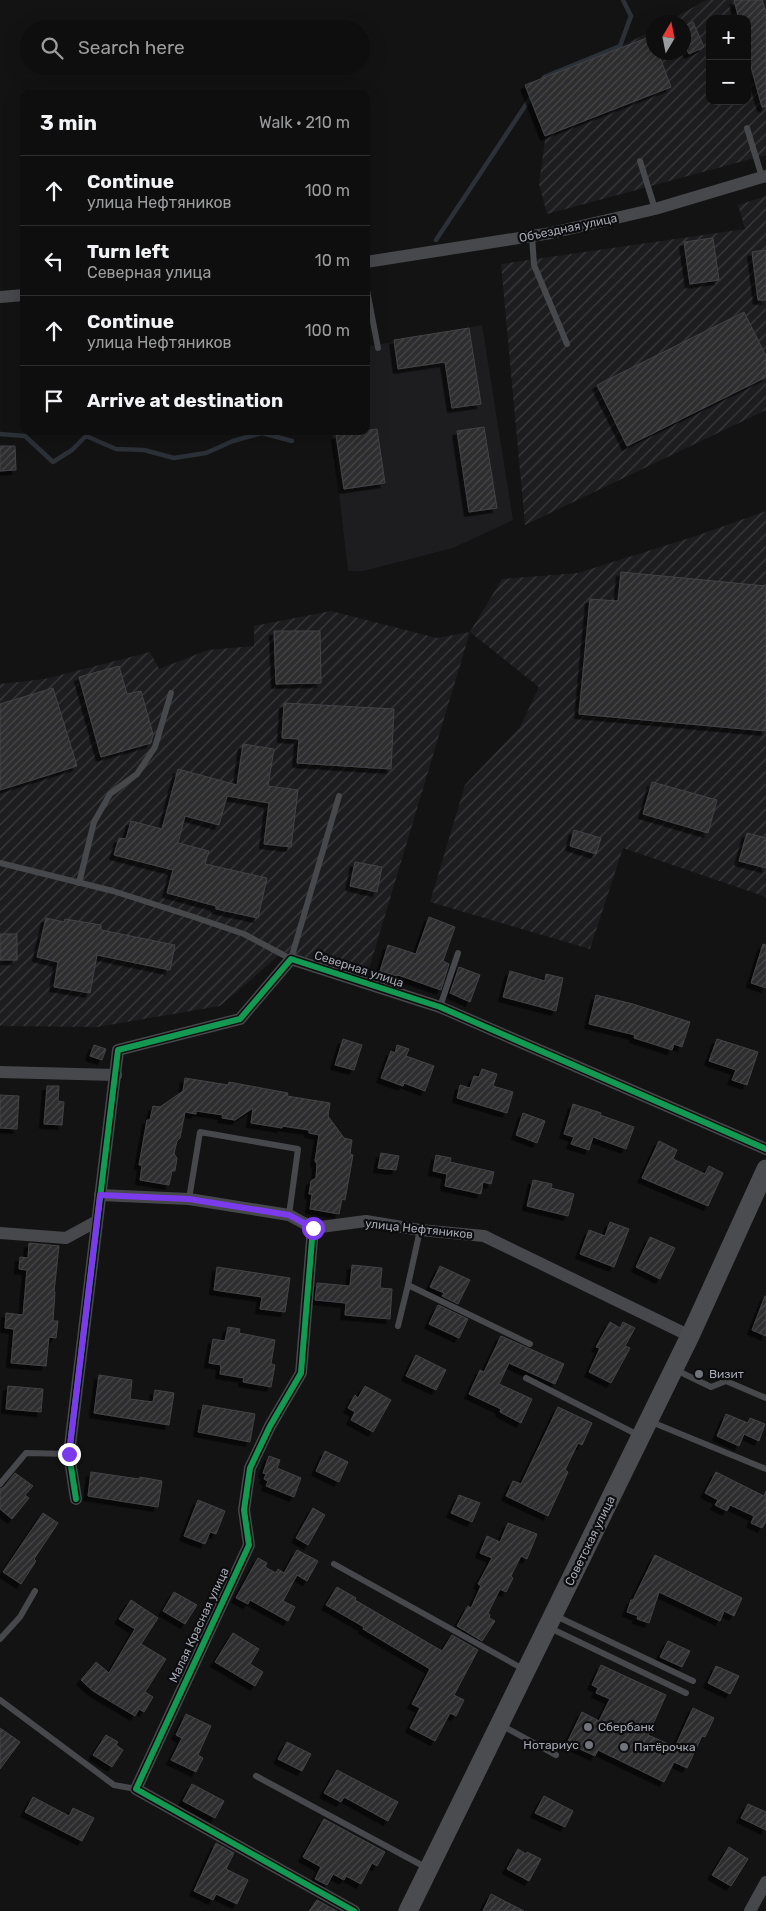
<!DOCTYPE html>
<html lang="en">
<head>
<meta charset="utf-8">
<style>
  :root { --surface:#0e0e0e; --page:#1c1c1c; --text:#f1f3f6; --muted:#9b9c9e; --line:#2e2e2e }
  body { margin:0; font-family:Rubik,sans-serif; background:var(--page); color:var(--text) }
  .controls { position:absolute; right:15px; top:15px; display:grid; overflow:hidden; border-radius:10px; box-shadow:0 5px 20px #0002 }
  .controls button { width:45px; height:45px; display:grid; place-items:center; padding:0; border:0; border-bottom:1px solid var(--line); background:var(--surface); color:var(--text); font:25px sans-serif }
  .compass { position:absolute; left:646px; top:15px; width:45px; height:45px; border-radius:50%; background:var(--surface); box-shadow:0 5px 20px #0002; rotate:10deg }
  .stop { position:absolute; width:15px; height:15px; margin:-11px; border:4px solid #7c3aed; border-radius:50%; background:#fff }
  .stop.end { background:#7c3aed; border-color:#fff; box-shadow:0 1px 5px #0008 }
  .list { margin:0; padding:0; list-style:none }
  h2 { display:flex; justify-content:space-between; align-items:center; height:65px; margin:0; padding:0 20px; font-size:21px }
  h2 small { font-size:16px; font-weight:400; color:var(--muted) }
  .list li { display:grid; grid-template-columns:32px 1fr auto; gap:15px; align-items:center; box-sizing:border-box; height:70px; padding:0 20px; border-top:1px solid var(--line) }
  .list b { display:block; font-size:19px; white-space:nowrap }
  .list p { margin:0; font-size:16px; white-space:nowrap; color:var(--muted) }
  .list em { font-size:16px; font-style:normal; color:var(--muted) }
  .icon { flex:none; width:28px; height:28px; fill:none; stroke:currentColor; stroke-width:2; stroke-linecap:round; stroke-linejoin:round }
  .map { position:relative; flex:none; width:766px; height:1911px; overflow:hidden }
  .search { position:absolute; background:var(--surface); box-shadow:0 5px 20px #0002; left:20px; top:20px; width:350px; height:55px; display:flex; align-items:center; gap:12px; box-sizing:border-box; padding:0 18px; border-radius:28px; color:var(--muted); font-size:19px }
  .panel { position:absolute; background:var(--surface); box-shadow:0 5px 20px #0002; left:20px; top:90px; width:350px; height:345px; border-radius:10px }
  .map>svg:first-child { display:block }
  .built { fill:#1d1d1f }
  .industrial { fill:url(#industrial-furrows); fill-rule:evenodd }
  .lines { fill:none; stroke-linecap:round; stroke-linejoin:round }
  .stream { stroke:#2b3137; stroke-width:4.5 }
  .building { fill:url(#building-hatch); stroke:#434346; filter:url(#shadow) }
  .lane { stroke:#47484c; stroke-width:6 }
  .street { stroke:#47484c; stroke-width:12 }
  .secondary { stroke:#4b4c50; stroke-width:19 }
  .cycleway-casing { stroke:#0d0d0f; stroke-width:9 }
  .cycleway { stroke:#139951; stroke-width:6 }
  .route { stroke:#7c3aed; stroke-width:6 }
  .poi-dot { fill:#72747b; stroke:#0d0d0f; stroke-width:2 }
  .labels { text-anchor:middle; dominant-baseline:central; stroke-width:4.5; stroke-linejoin:round; paint-order:stroke }
  .street-label { font-size:12px; fill:#a5a8b3; stroke:#0d0d0f }
  .poi-label { font-size:12px; fill:#a5a8b3; stroke:#0d0d0f; text-anchor:start }
</style>
</head>
<body>
<div class="map">
<svg width="766" height="1911" viewBox="0 0 766 1911">
  <defs>
    <pattern id="industrial-furrows" width="10" height="10" patternUnits="userSpaceOnUse" patternTransform="scale(1.25)"><rect width="10" height="10" fill="#1d1d1f"/><path d="M-1 1l2-2M0 10L10 0M9 11l2-2" fill="none" stroke="#3b3b3d"/></pattern>
    <pattern id="building-hatch" width="6" height="6" patternUnits="userSpaceOnUse" patternTransform="scale(1.25)"><rect width="6" height="6" fill="#2d2d2e"/><path d="M-1 1l2-2M0 6l6-6M5 7l2-2" fill="none" stroke="#48494a"/></pattern>
    <filter id="shadow"><feDropShadow dx="-4.5" dy="4.5" stdDeviation="0" flood-color="#0009"/></filter>
  </defs>
  <rect width="100%" height="100%" fill="#131313"/>
  <path class="built" d="M482 325 513 520 453 548 363 571H348L332 431H366V347Z"/>
  <g class="industrial">
    <path d="M706 0H766V155L547 214 539 184 553 81 653 30 654 52H684V22H667ZM710 19H747V101H710Z"/>
    <path d="M766 196V410L525 525 501 264 745 229 738 205Z"/>
    <path d="M766 511V897L623 848 590 949 430 902 465 785 520 727 539 687 470 632 368 972 283 952 220 1006 97 1027 0 1026V684L45 679 150 652 159 669 208 650 254 646V626L331 611 437 638 470 632 502 579 578 573 699 535Z"/>
  </g>
  <g class="lines">
    <g class="stream">
      <path d="M542 81 544 77 620 46 631 16 623 0"/>
      <path d="M436 240 533 94"/>
      <path d="M0 434 25 436 53 462 72 450 86 436 116 449 144 450 174 458 206 453 233 441 262 433 292 441"/>
    </g>
  </g>
  <g class="building">
    <path d="M734 0H762L766 13V107H762L747 52V19H739Z"/>
    <path d="M693 22 704 47 689 54 684 42V26Z"/>
    <path d="M654 35V52H658L671 87 545 136 525 85Z"/>
    <path d="M713 238 719 280 690 284 684 242Z"/>
    <path d="M766 250V300H758L752 252Z"/>
    <path d="M744 312 766 356V377L627 446 597 385Z"/>
    <path d="M469 328 481 404 452 408 445 362 398 369 394 340Z"/>
    <path d="M484 427 497 508 469 512 457 431Z"/>
    <path d="M377 429 385 483 344 489 336 435Z"/>
    <path d="M0 446H15L16 470 0 471Z"/>
    <path d="M621 572 766 586V731L579 714 590 599 618 601Z"/>
    <path d="M274 631H320L321 683 276 684Z"/>
    <path d="M119 666 127 694 141 691 153 734 151 743 101 757 79 677Z"/>
    <path d="M53 688 77 766 0 790V704Z"/>
    <path d="M284 703 394 709 391 769 297 763 299 739 282 738Z"/>
    <path d="M243 744 274 749 268 786 298 790 291 847 264 844 269 803 227 796 219 825 185 816 178 843 209 851 205 864 267 878 258 918 216 909V906L167 893 173 870 114 855 119 838 126 839 131 821 162 829 178 769 237 785Z"/>
    <path d="M652 782 717 800 708 833 643 814Z"/>
    <path d="M574 830 601 838 596 854 570 846Z"/>
    <path d="M747 833 766 838V868L739 861Z"/>
    <path d="M355 862 382 867 377 892 350 886Z"/>
    <path d="M429 917 455 927 443 961 449 964 441 990 398 975 397 976 380 971 388 945 416 954Z"/>
    <path d="M46 918 64 922 65 919 101 925V930L175 945 170 970 97 955 90 993 54 987 58 962 37 957Z"/>
    <rect x="0" y="934" width="17" height="26"/>
    <path d="M763 944 766 945V988L751 983Z"/>
    <path d="M459 967 480 975 470 1002 450 993Z"/>
    <path d="M510 971 545 981 546 974 563 978 556 1011 503 997Z"/>
    <path d="M596 995 633 1004 690 1022 682 1047 674 1044 672 1050 634 1038 635 1035 589 1024Z"/>
    <path d="M343 1039 362 1045 354 1070 335 1065Z"/>
    <path d="M717 1039 758 1052 747 1085 732 1080 736 1070 709 1061Z"/>
    <path d="M94 1045 106 1049 102 1060 90 1056Z"/>
    <path d="M397 1045 409 1049 406 1056 434 1066 425 1091 404 1083 403 1086 381 1078 391 1051 395 1053Z"/>
    <path d="M482 1069 497 1074 493 1086 513 1092 507 1113 457 1098 460 1085 470 1088 474 1076 479 1077Z"/>
    <path d="M185 1078 228 1085 229 1082 288 1093 287 1096 330 1103 328 1116 344 1138 352 1140 350 1154 353 1155 345 1200 342 1199 339 1214 310 1209 312 1194H309L311 1181 316 1178 317 1164 315 1161 319 1135 309 1133V1130L282 1126V1128L251 1123 253 1108 235 1120 222 1118 223 1115 196 1111V1114L185 1112 180 1138 177 1141 174 1154 177 1158 175 1171H172L169 1185 140 1180 142 1165H139L147 1120H150L153 1106 160 1107 183 1091Z"/>
    <path d="M47 1086H59L58 1101 64 1102 62 1125 44 1124Z"/>
    <path d="M0 1095 19 1096 17 1129 0 1128Z"/>
    <path d="M573 1104 601 1113 600 1115 634 1127 626 1149 593 1137 589 1150 571 1144 574 1137 564 1134Z"/>
    <path d="M523 1113 545 1121 537 1143 516 1135Z"/>
    <path d="M659 1141 677 1150 673 1159 705 1174 709 1166 723 1173 708 1206 642 1178Z"/>
    <path d="M381 1153 399 1156 396 1170 378 1168Z"/>
    <path d="M436 1155 451 1158 450 1162 494 1172 491 1184 483 1182 481 1194 445 1186 447 1174 433 1171Z"/>
    <path d="M533 1180 552 1184 551 1188 574 1194 568 1216 527 1206Z"/>
    <path d="M610 1222 629 1229 614 1267 580 1254 589 1230 605 1236Z"/>
    <path d="M650 1237 675 1248 660 1279 636 1267Z"/>
    <path d="M29 1243 59 1246 54 1292H55L53 1321H58L56 1338 49 1337 46 1366 11 1363 14 1329 5 1328 6 1313 23 1315 27 1270 19 1269 20 1257 28 1258Z"/>
    <path d="M352 1265 382 1268 380 1288 392 1289 390 1319 345 1315 346 1303 315 1300 317 1283 350 1286Z"/>
    <path d="M440 1266 470 1280 458 1304 442 1296 444 1293 430 1287Z"/>
    <path d="M217 1267 290 1278 285 1312 260 1309 262 1297 214 1290Z"/>
    <path d="M765 1296H766V1336L752 1330Z"/>
    <path d="M438 1305 468 1319 459 1338 429 1324Z"/>
    <path d="M610 1322 620 1328 623 1322 635 1328 625 1346 630 1348 611 1383 589 1372 600 1348 596 1347Z"/>
    <path d="M228 1327 240 1329 239 1333 275 1340 271 1364 275 1365 271 1387 243 1382 244 1378 220 1374 221 1365 209 1363 213 1339 225 1341Z"/>
    <path d="M501 1336 564 1364 555 1384 509 1363 499 1384 532 1399 521 1423 500 1412 501 1409 469 1394 480 1370 484 1372Z"/>
    <path d="M416 1355 446 1370 436 1390 406 1376Z"/>
    <path d="M99 1375 132 1380 130 1399 153 1402 155 1390 174 1393 169 1425 94 1413Z"/>
    <path d="M8 1386 43 1389 41 1412 6 1409Z"/>
    <path d="M365 1386 391 1400 373 1432 351 1420 355 1412 348 1408 355 1395 358 1398Z"/>
    <path d="M203 1405 255 1414 250 1442 198 1432Z"/>
    <path d="M558 1407 592 1423 582 1445 578 1443 565 1470 568 1472 548 1516 506 1496 513 1481 521 1484Z"/>
    <path d="M726 1414 748 1423 750 1418 765 1424 759 1441 744 1434 739 1446 717 1436Z"/>
    <path d="M325 1451 348 1462 339 1482 316 1471Z"/>
    <path d="M269 1456 280 1460 277 1468 301 1478 294 1497 266 1486 268 1481 264 1479 266 1474 263 1473Z"/>
    <path d="M91 1472 139 1479 140 1477 162 1481 158 1507 88 1496Z"/>
    <path d="M716 1472 764 1496 766 1491V1522L762 1528 751 1523 754 1516 730 1505 727 1511 715 1505 718 1500 705 1493Z"/>
    <path d="M15 1473 33 1486 25 1495 29 1498 12 1519 0 1509V1489L4 1487Z"/>
    <path d="M459 1495 480 1503 472 1522 451 1513Z"/>
    <path d="M198 1500 225 1511 216 1534 210 1532 205 1544 184 1536Z"/>
    <path d="M313 1508 325 1515 308 1545 296 1538Z"/>
    <path d="M43 1513 58 1523 34 1559 36 1561 21 1584 3 1572Z"/>
    <path d="M508 1523 537 1534 527 1559 521 1556 511 1576 513 1578 506 1592 500 1589 488 1613 490 1615 489 1618 495 1621 482 1641 457 1626 468 1606 471 1608 481 1586 478 1584 492 1558 480 1553 487 1536 500 1542Z"/>
    <path d="M297 1550 318 1561 307 1581 297 1575 283 1601 295 1607 288 1621 250 1600 248 1604 236 1598 258 1558 267 1563 265 1567 276 1573 278 1569 284 1573Z"/>
    <path d="M655 1555 742 1598 734 1616 724 1611 720 1621 659 1592 649 1623 637 1619 638 1616 627 1612 631 1600H633Z"/>
    <path d="M337 1587 356 1598 355 1600 442 1651 452 1635 478 1650 454 1695 464 1700 456 1716 450 1713 435 1741 410 1728 420 1708 412 1704 430 1669 363 1629 364 1627 326 1605Z"/>
    <path d="M174 1592 197 1605 185 1624 163 1611Z"/>
    <path d="M131 1600 158 1618 141 1644 166 1659 145 1692 153 1697 144 1712 139 1709 135 1716 93 1691 81 1680 96 1662 109 1673 135 1629 119 1619Z"/>
    <path d="M233 1633 259 1649 250 1664 263 1672 255 1686 215 1662Z"/>
    <path d="M668 1641 690 1651 682 1667 660 1657Z"/>
    <path d="M601 1665 666 1695 648 1735 675 1747 693 1708 714 1718 705 1737 702 1736 687 1768 674 1762 664 1782 598 1750 595 1756 567 1743 582 1712 599 1721 610 1699 596 1693 598 1688 592 1685Z"/>
    <path d="M716 1666 739 1676 730 1694 708 1683Z"/>
    <path d="M186 1714 211 1726 198 1755 203 1758 196 1772 171 1760 182 1738 176 1735Z"/>
    <path d="M0 1728 20 1742 0 1769Z"/>
    <path d="M106 1735 118 1742 116 1745 123 1750 112 1767 93 1755Z"/>
    <path d="M287 1742 311 1754 302 1771 278 1759Z"/>
    <path d="M337 1770 398 1802 388 1821 344 1797 341 1802 324 1793Z"/>
    <path d="M192 1784 224 1801 215 1818 183 1801Z"/>
    <path d="M544 1796 573 1811 565 1827 535 1813Z"/>
    <path d="M33 1797 69 1816 73 1808 94 1818 82 1841 25 1812Z"/>
    <path d="M748 1804 766 1812V1830L741 1818Z"/>
    <path d="M324 1819 385 1852 377 1866 372 1863 361 1884 346 1876 344 1880 333 1874 327 1885 315 1879 321 1867 303 1857Z"/>
    <path d="M216 1843 234 1853 226 1869 248 1880 237 1904 216 1894 213 1900 194 1891Z"/>
    <path d="M729 1847 748 1859 731 1886 712 1875Z"/>
    <path d="M518 1849 526 1854 527 1852 541 1859 529 1881 507 1869Z"/>
    <path d="M491 1894 524 1911H483Z"/>
    <path d="M317 1900 337 1911H309Z"/>
  </g>
  <g class="lines">
    <g class="lane">
      <path d="M747 128 762 177"/>
      <path d="M640 161 655 209"/>
      <path d="M532 236 534 265 567 344"/>
      <path d="M366 285 378 348"/>
      <path d="M0 863 113 891 194 917 244 934 291 959 339 796"/>
      <path d="M79 883 94 822 110 794 137 774 155 747 171 693"/>
      <path d="M440 1007 458 953"/>
      <path d="M189 1199 200 1132 298 1149 289 1215"/>
      <path d="M420 1230 408 1285 530 1344"/>
      <path d="M398 1326 408 1285"/>
      <path d="M676 1370 711 1387 726 1381 766 1398"/>
      <path d="M526 1378 638 1435"/>
      <path d="M649 1421 766 1469"/>
      <path d="M0 1484 26 1453 69 1454"/>
      <path d="M334 1564 525 1670"/>
      <path d="M556 1616 693 1681"/>
      <path d="M550 1628 686 1693"/>
      <path d="M0 1639 20 1617 35 1591"/>
      <path d="M0 1700 114 1785 136 1789"/>
      <path d="M501 1725 556 1755"/>
      <path d="M256 1776 427 1868"/>
    </g>
    <g class="street">
      <path d="M366 262 551 233 655 209 766 176"/>
      <path d="M0 297 24 295"/>
      <path d="M0 1072 116 1075"/>
      <path d="M100 1195 189 1199 289 1215 313 1228 366 1221 420 1230 484 1236 690 1336"/>
      <path d="M313 1228 301 1373 270 1426 250 1468 244 1510 249 1545 136 1789 354 1911"/>
      <path d="M0 1233 66 1238 97 1221"/>
      <path d="M76 1499 69 1454 118 1050 240 1019 291 959 440 1007 766 1149"/>
      <path d="M750 1911 766 1882"/>
    </g>
    <path class="secondary" d="M408 1911 690 1336 766 1169"/>
    <g class="cycleway-casing">
      <g id="cycleway">
        <path d="M313 1228 301 1373 270 1426 250 1468 244 1510 249 1545 136 1789 354 1911"/>
        <path d="M76 1499 69 1454 118 1050 240 1019 291 959 440 1007 766 1149"/>
      </g>
    </g>
    <use href="#cycleway" class="cycleway"/>
  </g>
  <g class="lines">
    <path class="route" d="M69 1454 100 1195 189 1199 289 1215 313 1228"/>
  </g>
  <g class="poi-dot">
    <circle cx="699" cy="1374" r="5"/>
    <circle cx="588" cy="1727" r="5"/>
    <circle cx="589" cy="1745" r="5"/>
    <circle cx="624" cy="1747" r="5"/>
  </g>
  <g class="labels">
    <g class="street-label">
      <text transform="translate(568 228) rotate(-12)">Объездная улица</text>
      <text transform="translate(359 969) rotate(18)">Северная улица</text>
      <text transform="translate(419 1229) rotate(6)">улица Нефтяников</text>
      <text transform="translate(590 1541) rotate(-64)">Советская улица</text>
      <text transform="translate(199 1625) rotate(-65)">Малая Красная улица</text>
    </g>
    <g class="poi-label">
      <text x="709" y="1374">Визит</text>
      <text x="598" y="1727">Сбербанк</text>
      <text x="579" y="1745" text-anchor="end">Нотариус</text>
      <text x="634" y="1747">Пятёрочка</text>
    </g>
  </g>
</svg>
<div class="controls">
<button>+</button>
<button>−</button>
</div>
<svg class="compass" viewBox="-18 -18 36 36"><path d="M0-13l5 13h-10z" fill="#e53935"/><path d="M0 13l5-13h-10z" fill="#9b9c9e"/></svg>
<div class="stop" style="left:313px;top:1228px"></div>
<div class="stop end" style="left:69px;top:1454px"></div>
<div class="search"><svg class="icon" aria-label="search" viewBox="0 0 24 24"><circle cx="10" cy="10" r="6"/><path d="M15 15l6 6"/></svg>Search here</div>
<section class="panel">
<h2>3 min<small>Walk · 210 m</small></h2>
<ul class="list">
<li><svg class="icon" aria-label="ahead" viewBox="0 0 24 24"><path d="M12 20V5M6 11l6-6 6 6"/></svg><div><b>Continue</b><p>улица Нефтяников</p></div><em>100 m</em></li>
<li><svg class="icon" aria-label="left" viewBox="0 0 24 24"><path d="M17 20v-9H6M10 6l-5 5 5 5"/></svg><div><b>Turn left</b><p>Северная улица</p></div><em>10 m</em></li>
<li><svg class="icon" aria-label="ahead" viewBox="0 0 24 24"><path d="M12 20V5M6 11l6-6 6 6"/></svg><div><b>Continue</b><p>улица Нефтяников</p></div><em>100 m</em></li>
<li><svg class="icon" aria-label="arrive" viewBox="0 0 24 24"><path d="M6 21V4h12l-3 4 3 4H6"/></svg><div><b>Arrive at destination</b></div></li>
</ul>
</section>
</div>
</body>
</html>
